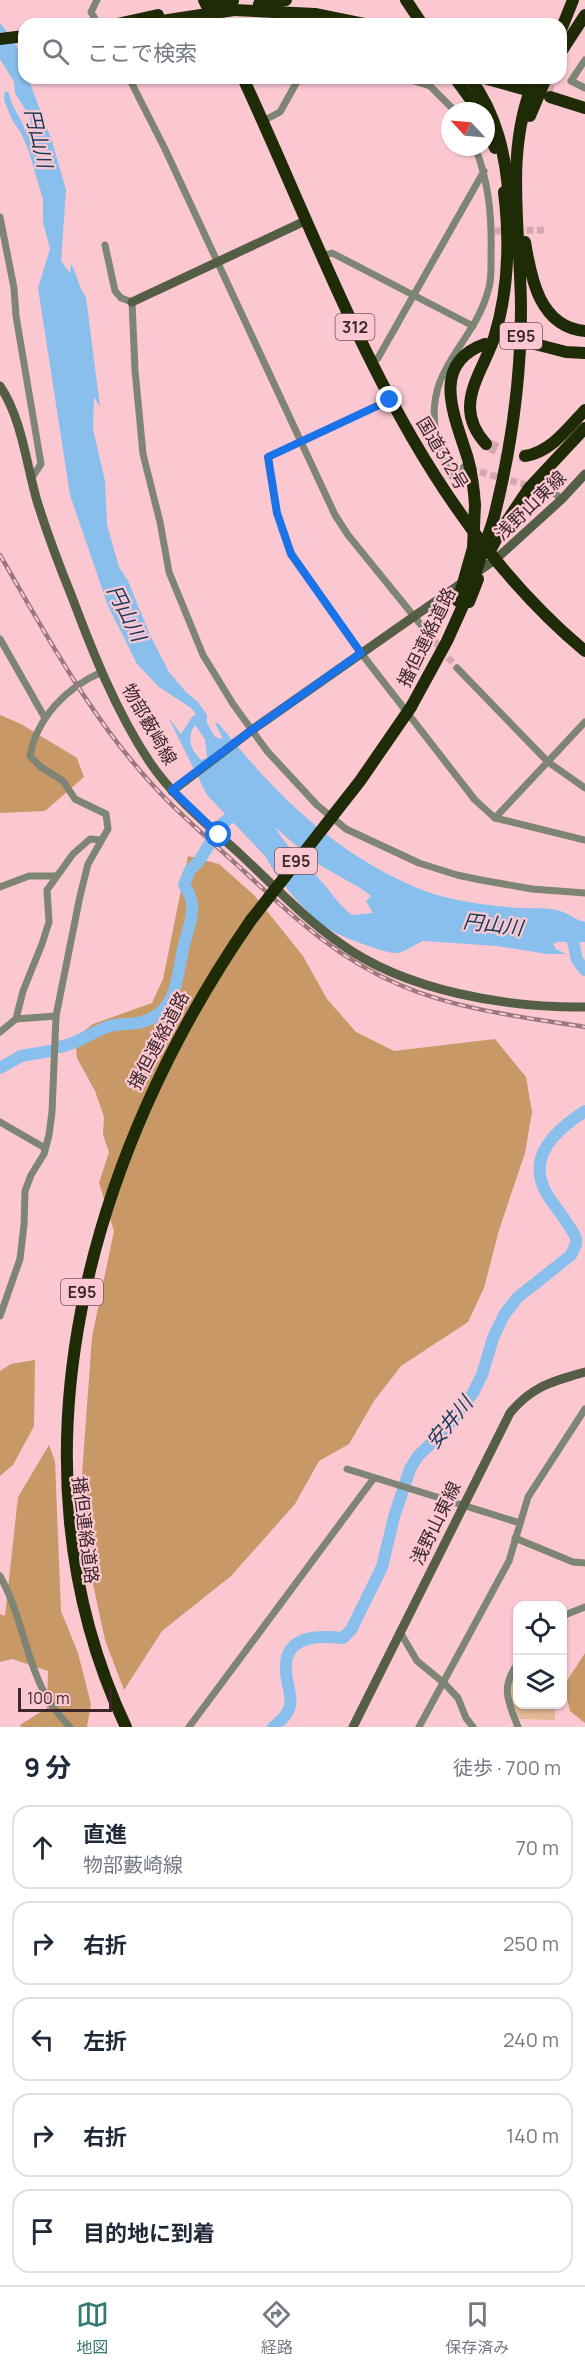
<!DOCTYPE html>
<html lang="ja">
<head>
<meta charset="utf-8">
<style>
  :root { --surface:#fff; --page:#f2f2f3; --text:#1f2937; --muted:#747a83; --line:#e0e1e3; --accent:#347a72 }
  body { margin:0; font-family:Manrope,"Noto Sans JP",sans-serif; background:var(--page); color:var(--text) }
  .controls { position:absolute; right:18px; bottom:18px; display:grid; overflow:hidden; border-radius:12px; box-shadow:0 2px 4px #0004 }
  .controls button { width:54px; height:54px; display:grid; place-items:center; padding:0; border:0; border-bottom:2px solid var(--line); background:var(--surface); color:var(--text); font:30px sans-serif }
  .compass { position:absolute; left:441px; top:102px; width:54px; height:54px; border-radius:50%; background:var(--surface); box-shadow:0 2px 4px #0004; rotate:296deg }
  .scale { position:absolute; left:18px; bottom:15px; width:94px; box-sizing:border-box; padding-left:6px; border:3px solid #3b272b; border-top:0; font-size:16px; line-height:21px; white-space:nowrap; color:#3b272b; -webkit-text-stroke:4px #fbc8d2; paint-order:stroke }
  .stop { position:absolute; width:18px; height:18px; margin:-14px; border:4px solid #1a73e8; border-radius:50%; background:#fff }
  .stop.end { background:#1a73e8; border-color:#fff; box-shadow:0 2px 6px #0008 }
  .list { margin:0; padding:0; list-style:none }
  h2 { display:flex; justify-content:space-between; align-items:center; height:78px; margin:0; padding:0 24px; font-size:26px }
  h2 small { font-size:20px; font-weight:400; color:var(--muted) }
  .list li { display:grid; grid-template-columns:39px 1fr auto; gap:18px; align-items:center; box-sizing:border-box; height:84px; margin:0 12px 12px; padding:0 12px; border:2px solid var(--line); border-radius:18px }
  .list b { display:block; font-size:22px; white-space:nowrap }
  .list p { margin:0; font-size:20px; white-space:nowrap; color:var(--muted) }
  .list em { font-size:20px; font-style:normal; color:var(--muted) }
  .icon { flex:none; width:33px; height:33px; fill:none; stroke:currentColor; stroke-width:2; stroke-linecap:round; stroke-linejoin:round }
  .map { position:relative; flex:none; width:585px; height:1727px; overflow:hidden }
  .search { position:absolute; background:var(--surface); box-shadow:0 2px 4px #0004; left:18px; right:18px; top:18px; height:66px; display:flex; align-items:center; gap:15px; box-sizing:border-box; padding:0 21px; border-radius:18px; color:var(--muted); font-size:22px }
  .sheet { height:558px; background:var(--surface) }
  nav { display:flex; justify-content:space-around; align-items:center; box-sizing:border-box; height:84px; border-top:2px solid var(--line); background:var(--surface); font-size:16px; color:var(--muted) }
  nav a { display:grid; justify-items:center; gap:3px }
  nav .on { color:var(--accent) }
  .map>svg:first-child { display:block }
  .green { fill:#e1b994 }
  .forest { fill:#c99867 }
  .water { fill:#89bfed; fill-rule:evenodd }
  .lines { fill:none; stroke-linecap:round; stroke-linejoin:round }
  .river { stroke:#89bfed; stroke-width:12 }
  .street-tunnel { stroke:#d5a8b1; stroke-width:7; stroke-dasharray:7 3.5; stroke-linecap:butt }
  .highway-tunnel { stroke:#d5a8b1; stroke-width:12; stroke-dasharray:12 6; stroke-linecap:butt }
  .street { stroke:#7e8574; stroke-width:7 }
  .secondary { stroke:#545e45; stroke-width:9 }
  .highway { stroke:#1f2b06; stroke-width:12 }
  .rail-casing { stroke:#9b787f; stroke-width:4.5 }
  .rail { stroke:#fbc8d2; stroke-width:2; stroke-dasharray:7; stroke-linecap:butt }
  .highway-bridge { stroke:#1f2b06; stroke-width:12 }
  .route { stroke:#1a73e8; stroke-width:8 }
  .labels { text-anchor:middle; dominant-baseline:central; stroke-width:4.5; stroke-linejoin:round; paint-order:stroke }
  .shield { fill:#fbc8d2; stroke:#75575d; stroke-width:1.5 }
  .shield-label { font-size:16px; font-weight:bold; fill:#3b272b }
  .street-label { font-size:18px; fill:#3b272b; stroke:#fbc8d2 }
  .water-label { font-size:20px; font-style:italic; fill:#133b5a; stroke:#fbc8d2 }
</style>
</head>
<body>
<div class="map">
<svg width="585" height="1727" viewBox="0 0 585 1727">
  <rect width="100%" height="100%" fill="#fbc8d2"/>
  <path class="green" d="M517 1669 518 1704 555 1705V1720L520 1719C511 1702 507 1687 517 1669Z"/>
  <g class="forest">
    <path d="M0 715 21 724 77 758 84 777 45 811 0 813Z"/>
    <path d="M188 856 219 864 254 895 303 956 327 999 356 1032 394 1051 495 1039 526 1077 532 1112 525 1153 499 1230 484 1288 468 1322 401 1366 374 1401 349 1444 319 1461 295 1504 231 1576 162 1631 124 1690 105 1640 88 1561 81 1488 92 1337 114 1231 99 1183 109 1152 103 1135 104 1117 95 1091 77 1058 75 1038 93 1024 152 1003 163 979Z"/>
    <path d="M35 1360 34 1426 13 1465 0 1476V1371L11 1364Z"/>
    <path d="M49 1445 55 1461 61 1611 78 1653 91 1704 87 1727H21L20 1725 47 1708 48 1671 12 1659 0 1662V1614L5 1616 18 1497Z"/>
    <path d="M585 1653V1723L570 1711 564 1685Z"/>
  </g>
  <path class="water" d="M0 23C14 39 24 56 24 78H28L52 141 66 190 61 261 70 273 71 264C78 275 78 287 86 297L100 407 94 397 93 429 105 481 107 525 119 567 128 581 150 635 169 672 186 692 198 702 207 715V723L215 737 223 739 215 723 219 724C277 796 337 856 425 891 452 901 491 906 519 908 532 909 548 907 560 911 570 914 573 919 585 922V942H557L553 944 556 949 566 954H547L497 946 423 941C413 945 405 953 394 953 382 952 339 936 329 929 309 917 276 878 266 857L207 795 168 717 181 734 192 717 196 714 191 708 159 687 137 664 108 606 70 495 38 288 50 249 43 222V199L28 149 21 133 12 120 4 100 5 91 9 93C11 108 21 116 25 130L32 133 30 117 15 93 14 82 0 59ZM195 725 205 739 207 758 201 760C191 750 186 738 195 725ZM275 827 316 863 362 889 371 896 366 901 373 913 352 915C339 905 332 893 321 881 305 862 287 849 275 827Z"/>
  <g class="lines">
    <g class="river">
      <path d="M222 824 241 809"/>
      <path d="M571 932 577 960 585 970"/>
      <path d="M59 1047C79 1044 90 1032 110 1026 120 1023 131 1025 142 1022 181 1011 176 972 185 941 191 920 198 904 184 885L190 870 199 861 212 840"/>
      <path d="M0 1068 21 1056 50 1051"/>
      <path d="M273 1727C305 1704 283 1690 286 1663 289 1634 322 1636 343 1638L351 1630 382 1567 394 1517 410 1469 418 1456 445 1430 473 1393 482 1375 493 1338 504 1315 517 1298 571 1255 576 1244V1238C568 1221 556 1209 547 1194 525 1157 556 1130 585 1111"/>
    </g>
    <g class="street-tunnel">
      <path d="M495 231 544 230"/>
      <path d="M470 469 554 493"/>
      <path d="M421 625 457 668"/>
    </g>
    <g class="highway-tunnel">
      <path d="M525 83 553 91"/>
      <path d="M485 344 507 340 535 344"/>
      <path d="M486 444 505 453 525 456"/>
    </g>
    <g class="street">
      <path d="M97 0 91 12 98 24"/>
      <path d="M585 60 571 81 585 88"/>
      <path d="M129 78 165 149 335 515 348 535 421 625"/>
      <path d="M405 78 430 86 455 111"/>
      <path d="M263 121 280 112 299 78"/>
      <path d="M0 217 14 288 16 316 41 464 31 479"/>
      <path d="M105 245 115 291 121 298 132 302 135 370 143 454 160 522 169 572 203 655 233 704 267 751 317 805 346 829 419 863 457 875 481 880 532 889 585 893"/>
      <path d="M322 256 332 253 473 326"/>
      <path d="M372 362 378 358 484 171"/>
      <path d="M390 400 268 457 277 513 291 553 361 653 475 800 495 818 585 840"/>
      <path d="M464 467 452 476C444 464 439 448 436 433 424 368 473 346 488 291 492 280 491 267 491 255 492 217 489 182 475 147"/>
      <path d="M554 493 562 499"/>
      <path d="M0 639 45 718"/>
      <path d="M457 668 548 762 585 788"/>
      <path d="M495 818 585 722"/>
      <path d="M0 887 29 876H55"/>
      <path d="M16 1019 56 1016"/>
      <path d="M0 1032 16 1019 23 991 42 944 49 922 47 890 73 854 90 839 100 840"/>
      <path d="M0 1122 45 1148"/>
      <path d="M0 1316 20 1259 24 1225 25 1191 31 1175 44 1154 49 1135 52 1112 56 1016 80 896 88 864 108 829 106 814 75 799 63 781 41 767 30 756C37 717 67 687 102 672"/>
      <path d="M347 1469 520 1523"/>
      <path d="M515 1538 573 1562 585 1563"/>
      <path d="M0 1576C22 1615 26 1663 49 1701 55 1711 63 1719 70 1727"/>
      <path d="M562 1616 585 1607"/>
      <path d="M400 1632 417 1661 444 1683 458 1698 466 1718 473 1727"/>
      <path d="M518 1663C500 1688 508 1701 518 1727"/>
      <path d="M189 1727 374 1478"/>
      <path d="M419 1727 509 1561 528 1497 585 1409"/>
    </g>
    <g class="secondary">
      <path d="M132 302 305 221"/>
      <path d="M0 386C22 419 26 463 37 501 47 533 59 565 72 597 93 653 116 711 149 761 173 797 208 825 240 854 273 885 304 918 341 944 406 991 507 1008 585 1007"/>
      <path d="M172 791 252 730 496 559 562 499 585 474"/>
      <path d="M353 1727 510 1413C532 1386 553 1381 585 1372"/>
    </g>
    <g class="highway">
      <path d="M204 0 216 24"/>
      <path d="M406 0 422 24"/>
      <path d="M259 4 286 0"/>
      <path d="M234 10 315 14 364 24"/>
      <path d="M117 24 158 15"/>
      <path d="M561 30 573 0"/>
      <path d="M0 39 24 36"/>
      <path d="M561 52 585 15"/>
      <path d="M243 78C336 279 410 505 585 651"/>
      <path d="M455 78 479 111"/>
      <path d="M470 78C497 114 506 156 509 200"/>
      <path d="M484 78 523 89"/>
      <path d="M550 97 585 108"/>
      <path d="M530 116 546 78"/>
      <path d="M486 126 495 148"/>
      <path d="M525 242C531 279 540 327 585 331"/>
      <path d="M535 344 566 352 585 353"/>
      <path d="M486 444C476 433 470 422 470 407 470 384 487 360 494 338 509 290 510 241 504 192"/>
      <path d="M525 456C551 452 568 428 585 410"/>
      <path d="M475 505C474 490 472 474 468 459 456 419 428 364 485 344"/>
      <path d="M493 521C511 451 521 382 521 309 521 232 503 151 535 78"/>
      <path d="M503 527 529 488 585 428"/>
      <path d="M411 707 447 641 465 601"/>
      <path d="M126 1727C0 1461 91 1151 251 920"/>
    </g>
    <g class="rail-casing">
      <path id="rail" d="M0 555C48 638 94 724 161 794 188 822 219 848 247 874 295 919 340 960 400 985 458 1010 523 1017 585 1027"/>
    </g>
    <use href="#rail" class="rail"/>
    <g class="highway-bridge">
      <path d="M209 6 233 1"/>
      <path d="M142 24 234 10"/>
      <path d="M491 549 503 527"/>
      <path d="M471 586 493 521"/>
      <path d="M458 601 473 548 475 505"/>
      <path d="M469 602 478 579"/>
      <path d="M251 920 360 781 411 707"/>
    </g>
  </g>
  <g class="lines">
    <path class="route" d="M219 835 172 790 252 730 361 653 291 554 277 513 268 457 390 400"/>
  </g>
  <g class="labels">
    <g class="shield">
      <rect x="335.5" y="314" width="39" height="26" rx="4.5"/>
      <rect x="500" y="323" width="42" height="26" rx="4.5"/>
      <rect x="275" y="848" width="42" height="26" rx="4.5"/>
      <rect x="61" y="1279" width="42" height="26" rx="4.5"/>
    </g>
    <g class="shield-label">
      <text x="355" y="327">312</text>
      <text x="521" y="336">E95</text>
      <text x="296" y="861">E95</text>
      <text x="82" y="1292">E95</text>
    </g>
    <g class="street-label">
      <text transform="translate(443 453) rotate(59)">国道312号</text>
      <text transform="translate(530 505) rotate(-44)">浅野山東線</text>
      <text transform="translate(426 637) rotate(-64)">播但連絡道路</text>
      <text transform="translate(150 724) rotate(60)">物部藪崎線</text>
      <text transform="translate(158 1040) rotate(-62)">播但連絡道路</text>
      <text transform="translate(435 1523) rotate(-64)">浅野山東線</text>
      <text transform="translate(86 1530) rotate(83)">播但連絡道路</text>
    </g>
    <g class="water-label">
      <text transform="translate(39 138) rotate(77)">円山川</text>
      <text transform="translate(127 613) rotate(63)">円山川</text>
      <text transform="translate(493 924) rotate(7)">円山川</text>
      <text transform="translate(449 1422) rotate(-51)">安井川</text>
    </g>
  </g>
</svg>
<div class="controls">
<button><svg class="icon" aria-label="locate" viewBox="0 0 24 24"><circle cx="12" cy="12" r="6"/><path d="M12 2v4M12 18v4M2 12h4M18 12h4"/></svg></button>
<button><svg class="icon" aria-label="layers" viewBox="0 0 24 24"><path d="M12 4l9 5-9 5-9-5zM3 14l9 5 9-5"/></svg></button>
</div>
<svg class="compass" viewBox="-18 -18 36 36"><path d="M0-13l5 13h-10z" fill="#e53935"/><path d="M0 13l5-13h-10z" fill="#747a83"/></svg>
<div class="scale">100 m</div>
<div class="stop" style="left:219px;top:835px"></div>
<div class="stop end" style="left:390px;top:400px"></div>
<div class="search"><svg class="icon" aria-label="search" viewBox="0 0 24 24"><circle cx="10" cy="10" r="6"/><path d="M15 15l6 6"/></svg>ここで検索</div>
</div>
<section class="sheet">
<h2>9 分<small>徒歩 · 700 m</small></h2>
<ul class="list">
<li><svg class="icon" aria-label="ahead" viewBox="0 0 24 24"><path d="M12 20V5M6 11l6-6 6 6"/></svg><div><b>直進</b><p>物部藪崎線</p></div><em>70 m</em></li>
<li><svg class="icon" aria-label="right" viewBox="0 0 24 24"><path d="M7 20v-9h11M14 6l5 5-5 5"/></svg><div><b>右折</b></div><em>250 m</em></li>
<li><svg class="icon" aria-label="left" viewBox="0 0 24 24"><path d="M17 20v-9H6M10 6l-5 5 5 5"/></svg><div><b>左折</b></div><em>240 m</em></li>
<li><svg class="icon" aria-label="right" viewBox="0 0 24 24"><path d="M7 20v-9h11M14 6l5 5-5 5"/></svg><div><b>右折</b></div><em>140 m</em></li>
<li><svg class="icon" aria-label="arrive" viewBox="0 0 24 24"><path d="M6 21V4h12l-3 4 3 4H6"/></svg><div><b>目的地に到着</b></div></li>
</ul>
</section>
<nav>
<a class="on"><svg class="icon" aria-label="map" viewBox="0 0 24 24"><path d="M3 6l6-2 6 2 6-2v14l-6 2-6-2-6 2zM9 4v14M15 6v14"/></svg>地図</a>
<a><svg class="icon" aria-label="directions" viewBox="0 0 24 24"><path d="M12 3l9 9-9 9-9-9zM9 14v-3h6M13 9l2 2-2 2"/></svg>経路</a>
<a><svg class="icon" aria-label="saved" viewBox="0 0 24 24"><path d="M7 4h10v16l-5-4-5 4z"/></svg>保存済み</a>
</nav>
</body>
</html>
